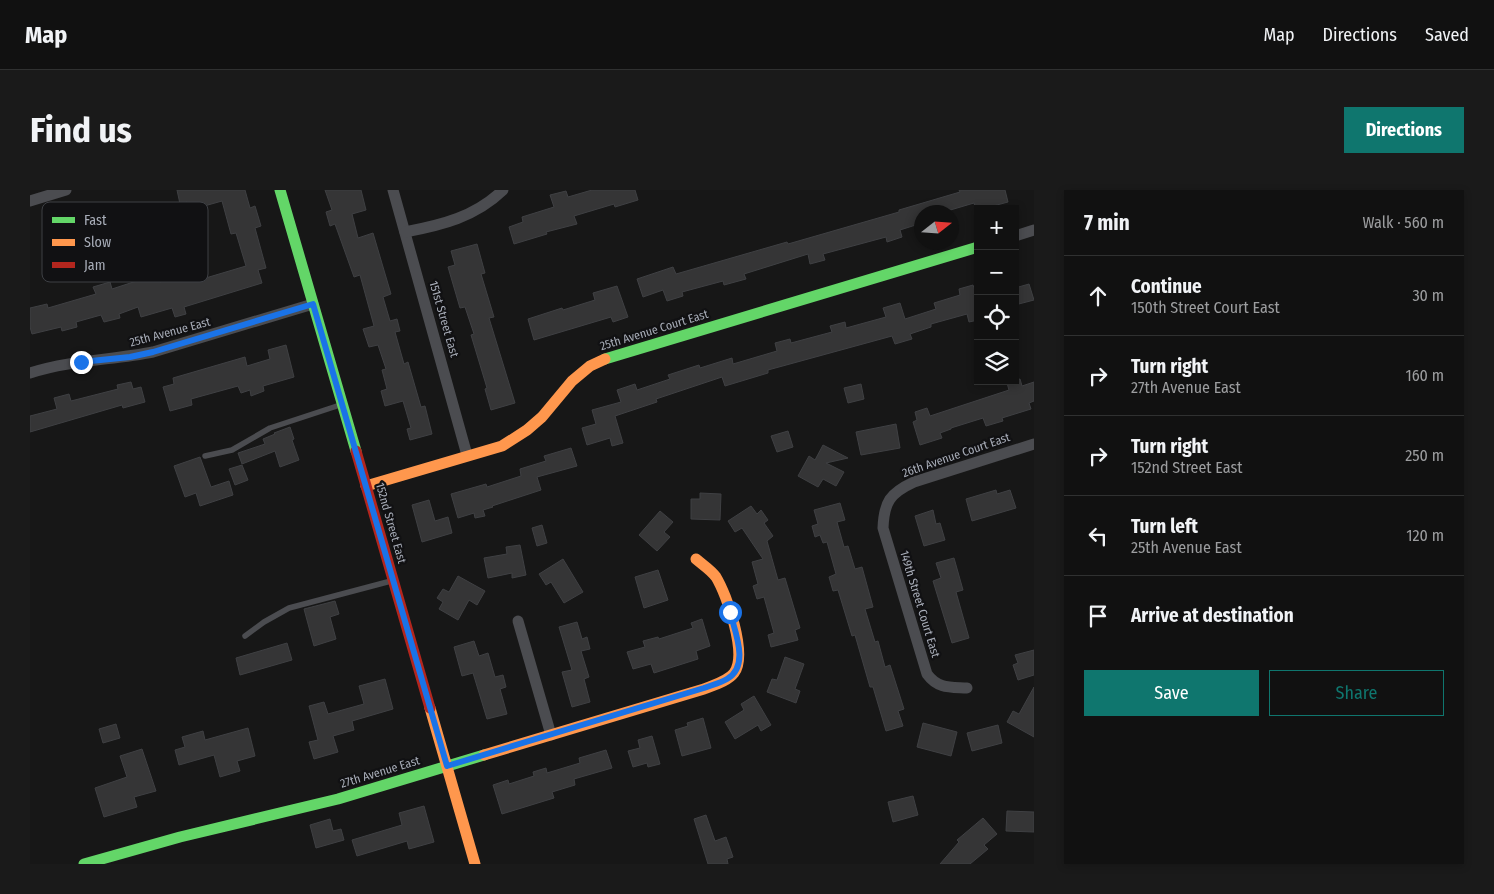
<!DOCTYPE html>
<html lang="en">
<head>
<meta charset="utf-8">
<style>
  :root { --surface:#111; --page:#1a1a1a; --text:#f1f3f6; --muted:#9c9d9f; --line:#303131; --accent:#0f766e }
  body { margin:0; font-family:"Fira Sans Condensed",sans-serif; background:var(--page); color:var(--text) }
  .controls { position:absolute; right:15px; top:15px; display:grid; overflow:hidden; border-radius:0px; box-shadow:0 2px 8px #0003 }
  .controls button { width:45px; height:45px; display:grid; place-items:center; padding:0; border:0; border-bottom:1px solid var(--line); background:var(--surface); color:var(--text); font:25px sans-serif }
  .compass { position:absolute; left:884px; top:15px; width:45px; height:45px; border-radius:50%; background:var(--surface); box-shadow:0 2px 8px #0003; rotate:73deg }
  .stop { position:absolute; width:15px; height:15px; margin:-11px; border:4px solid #1a73e8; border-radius:50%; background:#fff }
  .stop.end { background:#1a73e8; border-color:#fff; box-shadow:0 1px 5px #0008 }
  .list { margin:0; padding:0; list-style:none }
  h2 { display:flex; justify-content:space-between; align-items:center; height:65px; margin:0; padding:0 20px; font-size:21px }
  h2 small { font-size:16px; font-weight:400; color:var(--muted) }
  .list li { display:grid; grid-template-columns:32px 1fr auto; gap:15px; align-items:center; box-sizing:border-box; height:80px; padding:0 20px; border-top:1px solid var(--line) }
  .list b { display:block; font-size:19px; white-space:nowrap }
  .list p { margin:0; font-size:16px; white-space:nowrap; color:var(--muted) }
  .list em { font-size:16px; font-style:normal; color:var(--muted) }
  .actions { display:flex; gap:10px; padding:15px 20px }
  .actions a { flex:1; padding:11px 0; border:1px solid var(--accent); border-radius:0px; text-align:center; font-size:18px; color:var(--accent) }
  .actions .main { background:var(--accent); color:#fff }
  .icon { flex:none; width:28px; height:28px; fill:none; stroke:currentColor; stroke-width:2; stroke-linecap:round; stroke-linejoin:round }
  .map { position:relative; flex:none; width:1004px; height:674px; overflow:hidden; border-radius:0px }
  header { display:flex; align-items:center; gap:30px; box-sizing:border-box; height:70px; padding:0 25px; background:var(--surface); border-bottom:1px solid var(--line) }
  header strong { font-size:24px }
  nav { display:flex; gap:28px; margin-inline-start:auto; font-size:18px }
  .intro { display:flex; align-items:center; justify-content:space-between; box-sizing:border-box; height:120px; padding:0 30px }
  h1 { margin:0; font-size:35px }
  .button { padding:12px 22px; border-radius:0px; background:var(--accent); color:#fff; font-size:18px; font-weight:700 }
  main { display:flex; gap:30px; padding:0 30px }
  aside { flex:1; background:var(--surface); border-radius:0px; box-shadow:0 2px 8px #0003 }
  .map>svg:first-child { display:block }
  .building { fill:#353536; stroke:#3f4043 }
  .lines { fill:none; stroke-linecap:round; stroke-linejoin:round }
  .lane { stroke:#4b4c50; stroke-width:5.5 }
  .street { stroke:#4b4c50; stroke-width:11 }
  .fast { stroke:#63d668; stroke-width:11 }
  .slow { stroke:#ff974d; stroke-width:11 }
  .jam { stroke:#b3261e; stroke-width:11 }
  .route { stroke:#1a73e8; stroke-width:6 }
  .labels { text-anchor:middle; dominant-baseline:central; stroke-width:4.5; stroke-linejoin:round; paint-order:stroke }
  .street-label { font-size:12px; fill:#a8adb8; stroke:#111113 }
  .key { fill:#111113; stroke:#3e4045; stroke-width:1 }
  .key-label { font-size:14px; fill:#a8adb8 }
</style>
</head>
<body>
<header>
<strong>Map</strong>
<nav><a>Map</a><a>Directions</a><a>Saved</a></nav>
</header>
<div class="intro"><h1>Find us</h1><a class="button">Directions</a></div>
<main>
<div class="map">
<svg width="1004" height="674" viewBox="0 0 1004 674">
  <rect width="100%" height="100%" fill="#171717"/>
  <g class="building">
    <path d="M147 0H215L220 18 225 16 231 36 225 38 236 78 228 80 232 93 154 117 156 124 145 127 142 118 111 127 108 117 89 124 90 128 74 132 71 125 46 132 47 137 32 141 31 137 2 144 0 137V118L17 114 18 118 66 104 63 97 80 92 82 99 128 84 130 92 154 85 156 91 168 87 169 90 216 76 206 43 201 44 192 11 160 20 157 12 150 14Z"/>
    <path d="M295 0H331L336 20 322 24 328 48 343 43 361 104 353 107 360 131 367 129 370 141 365 142 374 174 378 172 391 217 395 216 402 244 380 250 377 239 381 238 373 211 355 216 351 201 357 199 352 180 356 179 348 155 339 157 333 139 344 136 330 85 324 87 305 34 300 36 296 22 302 20Z"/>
    <path d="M562 0H605L608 10 585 17 584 14 544 26 547 34 516 42 517 44 484 54 479 37 493 32 492 27 524 17 520 5 536 1 538 7Z"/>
    <path d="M929 0H975L978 12 952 19H948L946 20 944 13 917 21 918 22H892V33L870 40 872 47 857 52 856 47 793 64 795 70 780 74 778 64 714 84 716 89 694 95 693 91 652 102 653 106 637 111 633 100 613 107 607 89 643 77 646 84 757 52 758 54 869 22V20L930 2Z"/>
    <path d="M447 54 455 83 451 84 464 127 459 128 485 213 461 220 455 199 457 198 441 145 444 144 435 117 430 118 418 77 425 75 421 61Z"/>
    <path d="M999 94 1004 110 985 115V98Z"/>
    <path d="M943 95 948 110V130L939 132 937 124 901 134V137L880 144 882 149 865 154 862 146 738 180V183L695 196 692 187 626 209 627 212 585 226 593 253 582 256 580 248 557 255 552 238 566 234 562 220 591 212 587 200 605 194 607 200 640 189 638 185 669 175 670 178 702 168 703 174 747 161 745 153 760 149 761 153 802 142 800 136 815 132 816 138 856 127 853 118 870 113 875 129 906 119 904 113 930 105 929 99Z"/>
    <path d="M587 96 598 127 583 132 581 127 504 150 498 129 532 118 533 120 565 110 563 103Z"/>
    <path d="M256 155 264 187 233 196 234 201 221 206 220 200 211 203 208 196 161 209 162 215 140 221 133 197 144 194 143 188 215 167 217 176 240 169 238 160Z"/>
    <path d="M990 189 992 196 1004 192V211L999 213 1001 219 972 228 973 231 956 236 953 228 921 238V239L910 243 912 248 890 255 883 232 887 230 885 222 897 218 900 226 976 201 979 200 977 193Z"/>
    <path d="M101 192 103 199 111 197 115 212 93 218 92 215 0 242V226L27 219 24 208 39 204 41 211 88 199 87 195Z"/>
    <path d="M831 194 834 209 818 213 814 198Z"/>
    <path d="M866 234 870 258 831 265 826 242Z"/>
    <path d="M260 237 264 249 262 250 269 270 250 277 245 261 212 274 208 263 235 254 233 249 245 244 244 243Z"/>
    <path d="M758 241 763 257 747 262 741 246Z"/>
    <path d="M793 255 818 268 796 273 814 282 806 296 793 289 788 297 768 286 779 266 785 270Z"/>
    <path d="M541 258 547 276 507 287 511 300 462 316 463 317 453 320 455 326 445 328 444 323 428 328 421 304 456 294 457 297 491 286 490 279 516 271 514 266Z"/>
    <path d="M170 267 181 297 199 291 203 305 170 316 166 303 155 307 144 276Z"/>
    <path d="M212 275 218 290 205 295 199 279Z"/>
    <path d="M966 300 967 304 980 300 986 318 942 331 936 309Z"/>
    <path d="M670 303 691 304 690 330 661 329V309H670Z"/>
    <path d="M399 310 405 331 418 327 422 343 392 352 382 315Z"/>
    <path d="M810 313 815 330 807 332 814 357 818 356 825 379 832 377 843 417 835 419 845 452 848 451 855 477 860 475 874 519 868 521 873 536 856 541 843 497H840L825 445 822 446 808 400 803 401 799 387 806 384 797 352 793 353 790 345 785 347 782 336 788 334 784 320Z"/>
    <path d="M721 316 727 324 731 320 738 330 734 333 743 346 737 351 748 390 755 388 770 438 765 440 768 450 741 457 738 445 744 443 734 407 727 409 723 396 728 394 722 372 733 369 712 338 705 342 698 331Z"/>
    <path d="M903 320 906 334 910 333 915 350 894 356 885 326Z"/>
    <path d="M630 321 643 332 634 342 640 347 627 361 609 345Z"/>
    <path d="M512 335 517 353 507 356 502 338Z"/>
    <path d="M490 355 496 385 482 388V383L458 388 454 368 477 364 476 357Z"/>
    <path d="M924 368 933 400 926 402 939 448 922 453 903 391 911 388 906 373Z"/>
    <path d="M533 369 553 402 534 413 521 392 516 395 509 384Z"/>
    <path d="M628 380 638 410 614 418 605 387Z"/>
    <path d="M428 386 455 401 447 415 439 410 428 430 409 419 413 412 407 408 413 399 419 402Z"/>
    <path d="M305 411 309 424 300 427 306 449 284 456 274 419Z"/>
    <path d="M672 429 680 456 666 461 668 469 624 483 621 474 603 479 597 462 615 457 613 451 628 447 629 449 663 438 661 433Z"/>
    <path d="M547 432 552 449 557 447 560 459 551 461 559 487 554 489 560 512 542 517 532 482 542 480 529 437Z"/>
    <path d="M444 451 449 466 458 463 465 487 473 485 476 497 470 499 477 524 457 529 443 483 432 486 424 457Z"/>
    <path d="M257 453 262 470 210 485 206 468Z"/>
    <path d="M1004 460V485L988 490 983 475 988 473 985 465Z"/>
    <path d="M755 467 774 474 765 499 770 501 766 513 737 502 742 489 747 490Z"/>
    <path d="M355 489 363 519 322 531 324 540 303 546 308 562 284 569 279 552 288 550 279 516 294 512 298 524 334 514 329 496Z"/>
    <path d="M1004 497V547L977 532 983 521 989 524Z"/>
    <path d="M724 506 741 535 731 541 728 535 705 549 695 532 714 520 711 514Z"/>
    <path d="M673 528 681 558 652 566 645 540 658 536 657 533Z"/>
    <path d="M893 533 927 542 921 566 887 557Z"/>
    <path d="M86 534 90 548 73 553 69 539Z"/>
    <path d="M968 535 972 553 942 561 937 543Z"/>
    <path d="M218 538 225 566 207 571 210 581 190 587 184 565 149 575 145 560 155 557 152 547 173 541 175 550Z"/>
    <path d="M622 546 630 574 618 577 617 573 603 577 598 561 610 558 608 550Z"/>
    <path d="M112 559 126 601 104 607 107 617 74 627 65 598 97 587 90 566Z"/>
    <path d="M576 560 582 578 544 589 545 595 522 602 524 608 472 624 463 595 478 590 479 594 504 586 503 582 516 578 517 583 550 573 549 568Z"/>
    <path d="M883 606 888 625 863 632 858 612Z"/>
    <path d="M394 616 404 652 379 659 377 651 327 666 322 650 372 635 369 623Z"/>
    <path d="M977 621 1004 622V642L976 641Z"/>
    <path d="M676 625 685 651 696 647 703 667 697 669 698 674H678L664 629Z"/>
    <path d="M953 628 967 644 954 655 958 659 940 674H910L929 652 927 650Z"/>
    <path d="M300 629 303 641 311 639 314 650 286 658 280 635Z"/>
  </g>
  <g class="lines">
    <g class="lane">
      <path d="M175 266 202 260 240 238 310 215"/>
      <path d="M215 446 234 432 259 418 361 391"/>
    </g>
    <g class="street">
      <path d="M363 0 437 265"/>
      <path d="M0 11 36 0"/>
      <path d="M375 42C412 35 445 27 473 0"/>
      <path d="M985 46 1004 40"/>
      <path d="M0 183C40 170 83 170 123 162L283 114"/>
      <path d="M488 431 521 545"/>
      <path d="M937 498C920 497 908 499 897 484L853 338C854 312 860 303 884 292L1004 254"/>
    </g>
    <g class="fast">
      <path d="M250 0 326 261"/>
      <path d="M575 169 948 57"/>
      <path d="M54 674 150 647 308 609 454 565"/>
    </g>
    <g class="slow">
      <path d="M336 296 472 256 497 240 512 227 542 191 560 176 575 169"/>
      <path d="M400 518 445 674"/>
      <path d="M454 565 674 499C684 495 698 491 704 483 718 465 697 405 686 387 681 380 673 375 666 369"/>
    </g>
    <path class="jam" d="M326 261 400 518"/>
  </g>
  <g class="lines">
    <path class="route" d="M51 172 100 167 123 162 283 114 417 576 674 498C682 495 690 493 697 489 720 476 705 442 700 422"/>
  </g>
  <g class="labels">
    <g class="street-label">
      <text transform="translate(414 129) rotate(74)">151st Street East</text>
      <text transform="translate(624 140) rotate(-17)">25th Avenue Court East</text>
      <text transform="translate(140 142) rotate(-15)">25th Avenue East</text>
      <text transform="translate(926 265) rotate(-19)">26th Avenue Court East</text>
      <text transform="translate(361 333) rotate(74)">152nd Street East</text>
      <text transform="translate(890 414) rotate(73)">149th Street Court East</text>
      <text transform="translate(350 582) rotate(-17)">27th Avenue East</text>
    </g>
  </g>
  <rect x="12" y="12" width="166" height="80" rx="8" class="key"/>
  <rect x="22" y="27" width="23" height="6" fill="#63d668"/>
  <rect x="22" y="49" width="23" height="7" fill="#ff974d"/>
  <rect x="22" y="72" width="23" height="6" fill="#b3261e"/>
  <g class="key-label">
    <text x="54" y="35">Fast</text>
    <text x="54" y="57">Slow</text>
    <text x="54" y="80">Jam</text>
  </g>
</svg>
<div class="controls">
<button>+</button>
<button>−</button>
<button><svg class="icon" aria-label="locate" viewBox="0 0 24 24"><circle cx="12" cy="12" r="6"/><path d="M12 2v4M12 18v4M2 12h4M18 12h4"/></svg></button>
<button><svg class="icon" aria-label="layers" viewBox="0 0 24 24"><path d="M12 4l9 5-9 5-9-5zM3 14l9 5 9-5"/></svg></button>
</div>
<svg class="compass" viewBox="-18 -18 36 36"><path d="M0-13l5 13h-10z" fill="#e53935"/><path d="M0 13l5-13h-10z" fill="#9c9d9f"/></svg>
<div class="stop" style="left:700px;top:422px"></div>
<div class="stop end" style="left:51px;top:172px"></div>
</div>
<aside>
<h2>7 min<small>Walk · 560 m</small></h2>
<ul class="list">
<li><svg class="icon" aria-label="ahead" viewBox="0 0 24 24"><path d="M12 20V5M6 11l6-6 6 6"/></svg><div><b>Continue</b><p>150th Street Court East</p></div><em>30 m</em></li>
<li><svg class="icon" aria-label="right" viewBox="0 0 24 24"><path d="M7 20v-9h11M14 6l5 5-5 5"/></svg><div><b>Turn right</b><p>27th Avenue East</p></div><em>160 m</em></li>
<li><svg class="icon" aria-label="right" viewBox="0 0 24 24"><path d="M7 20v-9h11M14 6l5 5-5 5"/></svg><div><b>Turn right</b><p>152nd Street East</p></div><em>250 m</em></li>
<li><svg class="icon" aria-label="left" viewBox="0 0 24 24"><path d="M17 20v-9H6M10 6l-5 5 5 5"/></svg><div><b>Turn left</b><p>25th Avenue East</p></div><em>120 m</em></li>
<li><svg class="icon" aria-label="arrive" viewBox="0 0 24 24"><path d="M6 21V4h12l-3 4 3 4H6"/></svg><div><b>Arrive at destination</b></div></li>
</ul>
<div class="actions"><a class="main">Save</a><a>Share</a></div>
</aside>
</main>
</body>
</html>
